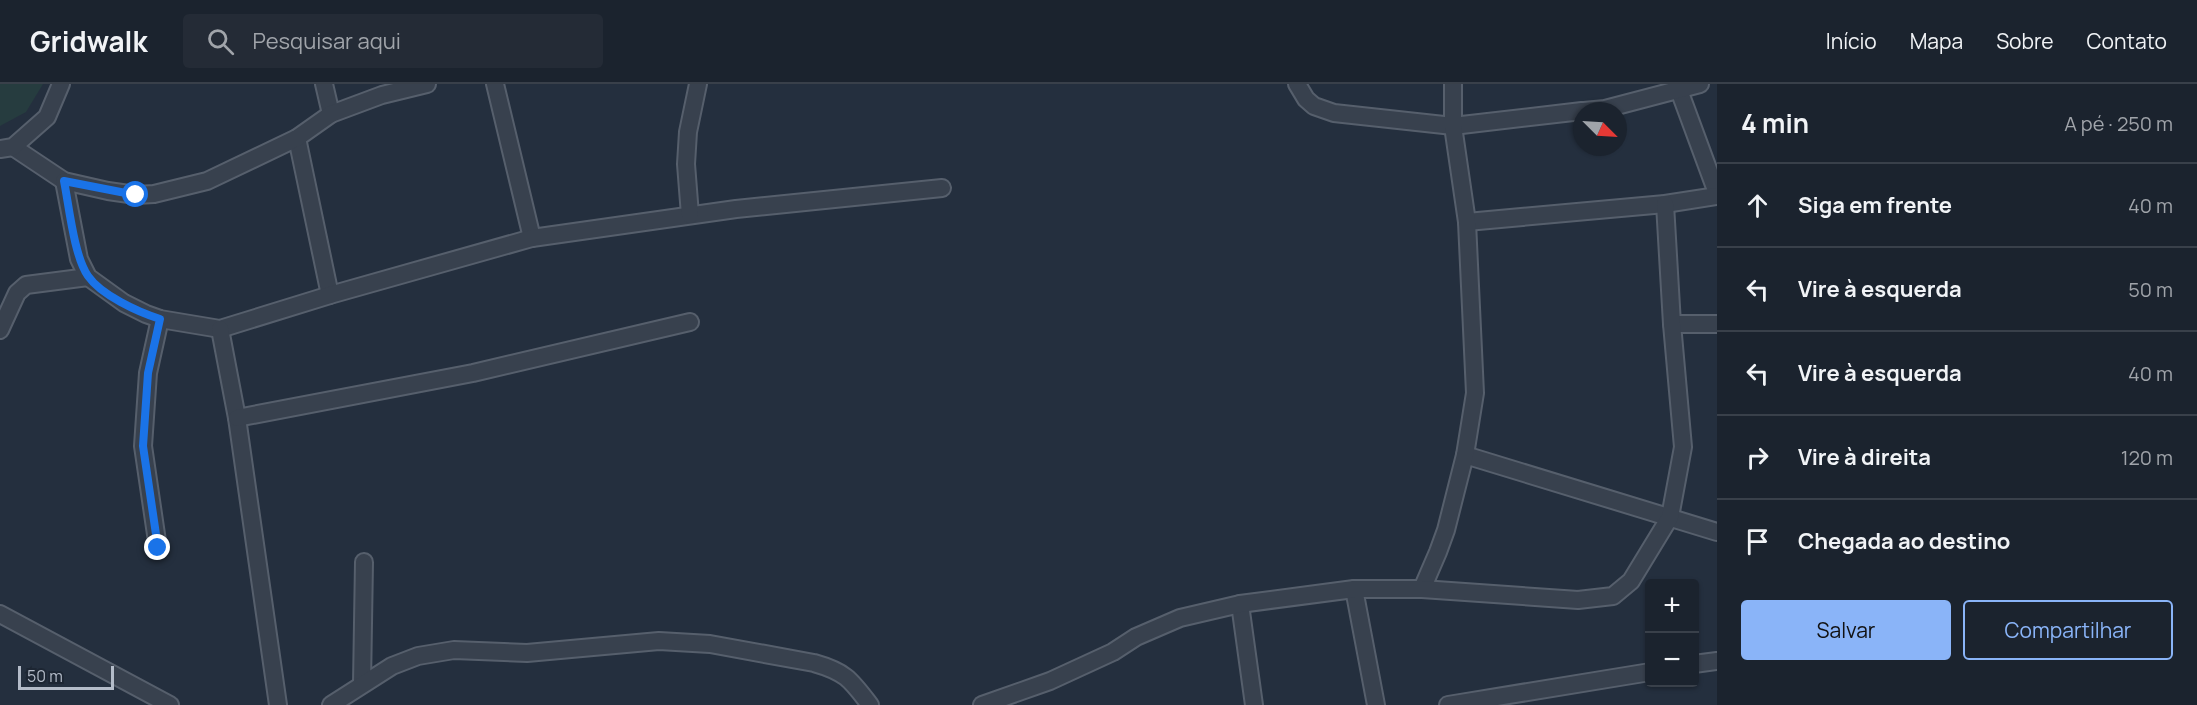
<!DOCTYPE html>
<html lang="pt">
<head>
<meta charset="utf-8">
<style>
  :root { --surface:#1b232e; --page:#242b36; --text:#f1f3f6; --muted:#a0a4aa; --line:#39404a; --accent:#8ab4f8 }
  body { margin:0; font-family:Manrope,sans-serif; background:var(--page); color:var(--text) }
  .controls { position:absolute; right:18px; bottom:18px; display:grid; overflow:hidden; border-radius:6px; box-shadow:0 2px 4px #0004 }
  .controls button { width:54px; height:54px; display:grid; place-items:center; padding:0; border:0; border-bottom:2px solid var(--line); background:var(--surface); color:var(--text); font:30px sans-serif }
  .compass { position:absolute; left:1573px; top:18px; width:54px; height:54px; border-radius:50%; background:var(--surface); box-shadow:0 2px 4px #0004; rotate:114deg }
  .scale { position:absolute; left:18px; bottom:15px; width:96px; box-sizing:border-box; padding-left:6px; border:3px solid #b4bcc9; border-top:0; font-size:16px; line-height:21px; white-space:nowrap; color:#b4bcc9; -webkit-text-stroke:4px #1d2633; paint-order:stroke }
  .stop { position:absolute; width:18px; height:18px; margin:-14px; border:4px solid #1a73e8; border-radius:50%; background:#fff }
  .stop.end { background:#1a73e8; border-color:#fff; box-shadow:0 2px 6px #0008 }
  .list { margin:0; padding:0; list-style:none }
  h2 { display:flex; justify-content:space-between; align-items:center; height:78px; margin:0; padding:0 24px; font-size:26px }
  h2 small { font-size:20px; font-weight:400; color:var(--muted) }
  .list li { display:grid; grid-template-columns:39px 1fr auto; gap:18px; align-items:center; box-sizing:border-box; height:84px; padding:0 24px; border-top:2px solid var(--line) }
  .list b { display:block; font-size:22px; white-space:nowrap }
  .list em { font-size:20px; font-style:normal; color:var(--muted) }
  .actions { display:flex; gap:12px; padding:18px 24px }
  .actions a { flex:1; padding:14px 0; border:2px solid var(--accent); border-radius:6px; text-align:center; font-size:21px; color:var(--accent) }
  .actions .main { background:var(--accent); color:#111 }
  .icon { flex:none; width:33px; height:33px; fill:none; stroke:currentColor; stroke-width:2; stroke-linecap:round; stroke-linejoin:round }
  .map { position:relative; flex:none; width:1717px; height:621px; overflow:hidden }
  header { display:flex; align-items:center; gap:36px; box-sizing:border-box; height:84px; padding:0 30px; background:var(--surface); border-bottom:2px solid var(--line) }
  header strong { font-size:28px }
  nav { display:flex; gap:33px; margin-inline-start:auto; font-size:21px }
  .search { width:420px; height:54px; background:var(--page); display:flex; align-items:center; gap:15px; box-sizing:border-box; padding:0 21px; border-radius:6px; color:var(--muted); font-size:22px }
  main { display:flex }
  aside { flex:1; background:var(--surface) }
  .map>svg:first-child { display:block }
  .park { fill:#263c3f }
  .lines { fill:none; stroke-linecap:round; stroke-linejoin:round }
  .minor-casing { stroke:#565f6c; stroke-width:20 }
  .minor { stroke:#38414e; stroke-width:16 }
  .route { stroke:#1a73e8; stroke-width:8 }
</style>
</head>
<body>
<header>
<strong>Gridwalk</strong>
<div class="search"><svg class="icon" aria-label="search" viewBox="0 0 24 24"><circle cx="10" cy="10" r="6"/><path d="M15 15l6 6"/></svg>Pesquisar aqui</div>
<nav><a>Início</a><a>Mapa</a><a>Sobre</a><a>Contato</a></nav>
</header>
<main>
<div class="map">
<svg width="1717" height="621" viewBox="0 0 1717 621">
  <rect width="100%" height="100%" fill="#242f3e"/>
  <path class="park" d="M0 0H43L26 28 0 42Z"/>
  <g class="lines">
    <g class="minor-casing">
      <g id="minor">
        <path d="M324 0 331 30"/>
        <path d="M495 0 532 154"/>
        <path d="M1297 0 1306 15 1314 22 1334 29 1453 42 1582 27"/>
        <path d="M1679 6 1717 109"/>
        <path d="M1584 27 1605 25 1700 0"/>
        <path d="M297 54 330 211"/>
        <path d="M13 63 64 97 108 107 136 111 154 110 207 97 297 54 331 30 382 11 427 0"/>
        <path d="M0 65 13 63 47 33 61 0"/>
        <path d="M64 97 79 175 88 193 124 219 146 230 160 235 220 245 330 211 532 154 736 125 942 104"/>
        <path d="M690 131 686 80 688 48 698 0"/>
        <path d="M1467 138 1665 120 1717 112"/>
        <path d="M1672 240H1717"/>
        <path d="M220 245 237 334 278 621"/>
        <path d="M0 246 17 209 26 201 88 193"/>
        <path d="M237 334 473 289 690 238"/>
        <path d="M1465 371 1717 448"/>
        <path d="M158 464 143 362 148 289 160 235"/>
        <path d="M1354 505 1376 621"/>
        <path d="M1422 505 1438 468 1446 446 1465 371 1475 309 1467 138 1453 42V0"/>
        <path d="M1240 520 1254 621"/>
        <path d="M0 530 170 621"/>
        <path d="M1694 580 1717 577"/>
        <path d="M362 600 364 478"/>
        <path d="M331 621 392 582 418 572 454 566 527 569 659 557 710 560 814 579C846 588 851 596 870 621"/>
        <path d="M982 621 1050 597 1113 568 1136 553 1180 534 1240 520 1354 505H1422L1578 516 1613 512 1631 497 1670 433 1683 363 1672 240 1665 120"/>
        <path d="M1448 621 1650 588"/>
      </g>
    </g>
    <use href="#minor" class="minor"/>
  </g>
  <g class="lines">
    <path class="route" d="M136 111 64 97C69 122 74 172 88 192 101 211 138 228 160 235L148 289 143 362 158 464"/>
  </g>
</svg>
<div class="controls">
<button>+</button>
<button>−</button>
</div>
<svg class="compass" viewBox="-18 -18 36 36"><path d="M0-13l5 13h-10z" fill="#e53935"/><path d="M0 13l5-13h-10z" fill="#a0a4aa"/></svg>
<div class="scale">50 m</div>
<div class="stop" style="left:136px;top:111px"></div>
<div class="stop end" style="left:158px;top:464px"></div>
</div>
<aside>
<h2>4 min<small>A pé · 250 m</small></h2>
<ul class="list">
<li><svg class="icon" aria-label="ahead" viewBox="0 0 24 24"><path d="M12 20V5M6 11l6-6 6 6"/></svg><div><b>Siga em frente</b></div><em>40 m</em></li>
<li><svg class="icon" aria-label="left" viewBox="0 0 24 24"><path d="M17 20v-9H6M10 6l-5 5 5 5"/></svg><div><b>Vire à esquerda</b></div><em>50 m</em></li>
<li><svg class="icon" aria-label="left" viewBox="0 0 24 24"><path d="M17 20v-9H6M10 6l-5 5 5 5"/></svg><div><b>Vire à esquerda</b></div><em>40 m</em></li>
<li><svg class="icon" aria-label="right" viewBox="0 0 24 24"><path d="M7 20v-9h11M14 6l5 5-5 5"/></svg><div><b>Vire à direita</b></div><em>120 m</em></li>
<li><svg class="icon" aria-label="arrive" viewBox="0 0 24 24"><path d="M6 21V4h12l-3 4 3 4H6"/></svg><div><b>Chegada ao destino</b></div></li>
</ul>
<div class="actions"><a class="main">Salvar</a><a>Compartilhar</a></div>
</aside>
</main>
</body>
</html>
